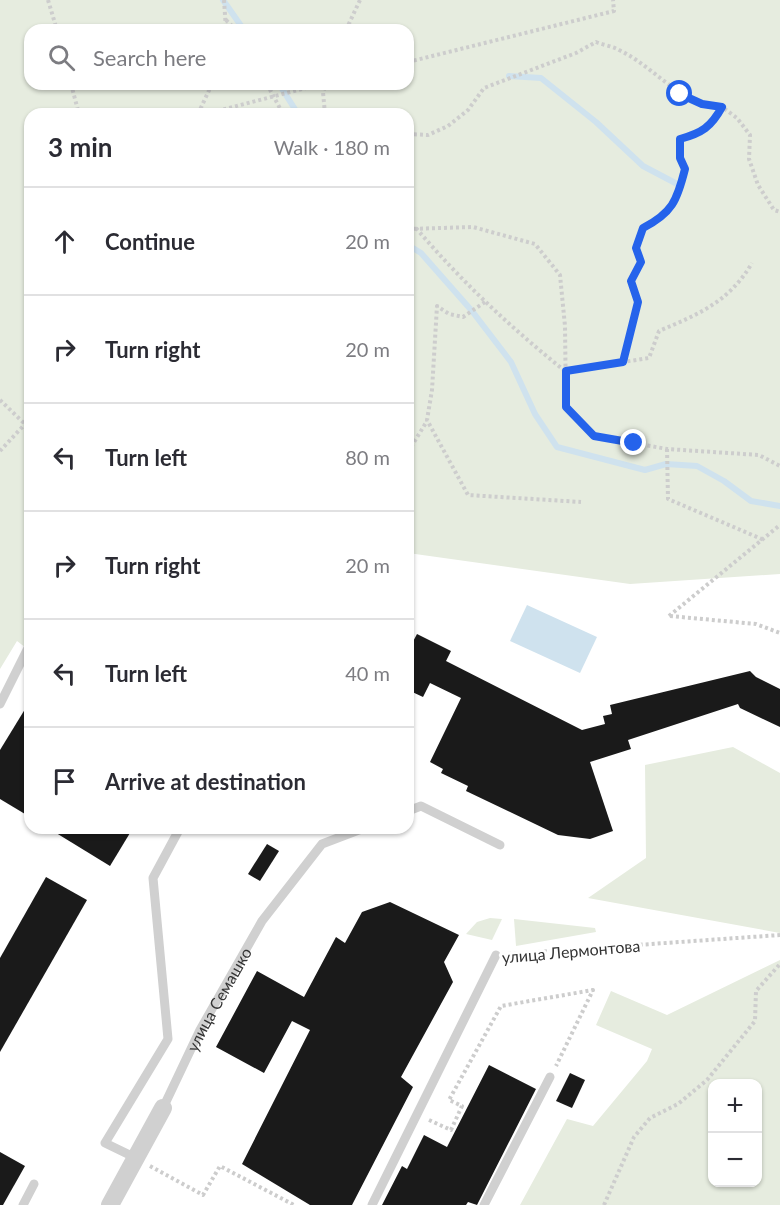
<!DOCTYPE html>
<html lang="en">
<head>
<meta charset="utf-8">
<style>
  :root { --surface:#fff; --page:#f2f2f3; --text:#2b2b33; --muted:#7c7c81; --line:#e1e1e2 }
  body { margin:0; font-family:Lato,sans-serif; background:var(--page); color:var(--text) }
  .controls { position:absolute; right:18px; bottom:18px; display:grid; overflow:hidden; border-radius:12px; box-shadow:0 2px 4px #0004 }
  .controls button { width:54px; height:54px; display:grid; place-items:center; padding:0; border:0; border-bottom:2px solid var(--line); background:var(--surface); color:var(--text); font:30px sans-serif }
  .stop { position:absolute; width:18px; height:18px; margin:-14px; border:4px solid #2563eb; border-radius:50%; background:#fff }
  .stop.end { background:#2563eb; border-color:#fff; box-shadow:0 2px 6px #0008 }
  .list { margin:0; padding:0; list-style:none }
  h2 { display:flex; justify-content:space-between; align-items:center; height:78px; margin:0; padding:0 24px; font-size:26px }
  h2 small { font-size:20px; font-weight:400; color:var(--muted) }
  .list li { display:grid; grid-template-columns:39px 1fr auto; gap:18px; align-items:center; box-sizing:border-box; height:108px; padding:0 24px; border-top:2px solid var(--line) }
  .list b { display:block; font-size:22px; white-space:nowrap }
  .list em { font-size:20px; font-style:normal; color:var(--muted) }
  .icon { flex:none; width:33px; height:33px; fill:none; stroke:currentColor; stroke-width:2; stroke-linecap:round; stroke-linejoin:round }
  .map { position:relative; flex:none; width:780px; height:1205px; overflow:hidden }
  .search { position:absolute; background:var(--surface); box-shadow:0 2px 4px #0004; left:24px; top:24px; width:390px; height:66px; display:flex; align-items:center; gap:15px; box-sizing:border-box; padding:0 21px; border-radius:18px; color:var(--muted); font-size:22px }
  .panel { position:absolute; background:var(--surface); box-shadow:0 2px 4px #0004; left:24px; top:108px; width:390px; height:726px; border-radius:18px }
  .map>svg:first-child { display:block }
  .green { fill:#e6ecdf; fill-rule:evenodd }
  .water { fill:#cfe2ee }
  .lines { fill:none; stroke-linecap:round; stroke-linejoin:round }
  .stream { stroke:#cfe2ee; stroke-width:6 }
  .building { fill:#1a1a1a }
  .path { stroke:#cdcdcd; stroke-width:4; stroke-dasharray:3 3; stroke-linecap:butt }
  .lane { stroke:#d0d0d0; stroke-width:9 }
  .street { stroke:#d0d0d0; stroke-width:18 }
  .route { stroke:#2563eb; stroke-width:8 }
  .labels { text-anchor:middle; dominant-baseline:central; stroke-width:6; stroke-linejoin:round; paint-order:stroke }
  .street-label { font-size:16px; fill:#333; stroke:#fff }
</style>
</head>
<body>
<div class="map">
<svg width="780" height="1205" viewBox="0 0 780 1205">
  <rect width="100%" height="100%" fill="#fff"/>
  <g class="green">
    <path d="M0 0H780V574L630 584 408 553V114H30V651L17 641 0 669ZM30 30H408V84H30Z"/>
    <path d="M733 747 780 773V933L588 898 646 858 645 765Z"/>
    <path d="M490 918 502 919 492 940 466 934 477 922Z"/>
    <path d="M514 919 595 928 596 932 516 946Z"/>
    <path d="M780 960V1205H520L567 1119 593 1126 647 1061 652 1049 596 1025 611 991 667 1015ZM712 1084H758V1182H712Z"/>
  </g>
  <path class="water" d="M527 605 597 637 580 673 510 641Z"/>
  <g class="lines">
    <g class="stream">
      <path d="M223 0 244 30"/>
      <path d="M509 76 541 78 596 122 643 166 681 186"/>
      <path d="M279 84 298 114"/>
      <path d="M408 245 421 253 472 311 511 362 535 414 557 447 645 470 666 464 697 466 724 481 751 501 780 506"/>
    </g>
  </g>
  <g class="building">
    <path d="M417 634 451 651 446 661 582 730 605 724 603 716 612 714 610 705 750 671 756 677 780 689V727L740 708 738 704 628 740 631 749 590 762 613 831 590 839 558 835 466 791 468 786 441 773 443 769 430 762 461 698 430 683 423 697 408 690V651Z"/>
    <path d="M30 701V817L0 799V750Z"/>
    <path d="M48 828H133L110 866Z"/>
    <path d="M267 844 279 851 260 881 248 874Z"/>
    <path d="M46 877 87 900 0 1052V958Z"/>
    <path d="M390 902 459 935 444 962 453 982 401 1077 413 1087 352 1205H310L242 1164 310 1030 292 1021 264 1073 216 1047 257 971 304 997 336 937 345 943 362 912Z"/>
    <path d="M489 1065 536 1089 477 1205 468 1202 466 1205H382L402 1166 407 1169 424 1135 447 1147Z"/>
    <path d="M570 1073 585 1080 572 1108 556 1101Z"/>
    <path d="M0 1152 25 1166 3 1205H0Z"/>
  </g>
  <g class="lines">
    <g class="path">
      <path d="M48 0 57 30"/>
      <path d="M224 0 226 30"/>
      <path d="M226 20 236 30"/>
      <path d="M346 30 360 0"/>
      <path d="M408 62 614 11 613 0"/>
      <path d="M71 84 79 114"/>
      <path d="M267 84 283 114"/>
      <path d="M198 114 212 84"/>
      <path d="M206 114 321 84"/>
      <path d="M325 114 323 92 326 84"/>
      <path d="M408 134 428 135 448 126 468 110 484 88 576 53 596 42C603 45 612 46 619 50 658 69 673 100 722 107"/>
      <path d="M416 228C461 281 511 328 565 371L649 358 659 331C699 314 729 302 752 263"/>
      <path d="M408 229 473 227 535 244 560 275 565 326 566 407 594 436 667 449 759 455 780 466"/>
      <path d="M485 302 463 317 449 314 437 306 432 390 427 420 468 495 581 502"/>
      <path d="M623 362 638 302 631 281 641 262 636 248 643 228C672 213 677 201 685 169L680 158V139C702 133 711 127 722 107L737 118 750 135 749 159 758 185 774 210 780 212"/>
      <path d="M0 400 30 429"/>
      <path d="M667 449 668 499 764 540"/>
      <path d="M0 451 25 424"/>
      <path d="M408 452 427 421"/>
      <path d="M669 616 780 525"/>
      <path d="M670 616 756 624 780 633"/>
      <path d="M508 954 780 935"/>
      <path d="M429 1120 451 1130 462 1106 449 1100 501 1006 593 990 556 1066"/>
      <path d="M150 1166 203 1195 220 1166 294 1205"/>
      <path d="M604 1205 634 1137 650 1118 678 1104 707 1080 755 1021 756 991 780 964"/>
    </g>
    <g class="lane">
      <path d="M0 704 30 644"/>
      <path d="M408 811 421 806 500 845"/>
      <path id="s1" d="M163 1108 200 1030 262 921 322 844 364 828"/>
      <path d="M136 1158 105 1143 168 1039 153 878 180 828"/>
      <path d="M23 1205 34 1184"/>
      <path d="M372 1205 496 955"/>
      <path d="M484 1205 550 1077"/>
    </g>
    <path class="street" d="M110 1205 163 1108"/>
  </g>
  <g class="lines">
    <path class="route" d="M634 443 594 436 566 407V371L623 362 638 302 631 281 641 262 636 248 643 228C672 213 677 201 685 169L680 158V139C702 133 711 127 722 107L702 104 680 94"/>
  </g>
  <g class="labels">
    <g class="street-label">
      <text transform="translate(571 951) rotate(-5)">улица Лермонтова</text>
      <text stroke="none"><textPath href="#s1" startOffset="122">улица Семашко</textPath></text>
    </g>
  </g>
</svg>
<div class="controls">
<button>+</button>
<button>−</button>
</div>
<div class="stop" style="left:680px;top:94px"></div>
<div class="stop end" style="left:634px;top:443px"></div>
<div class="search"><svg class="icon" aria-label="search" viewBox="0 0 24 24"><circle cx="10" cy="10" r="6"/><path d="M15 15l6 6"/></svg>Search here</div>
<section class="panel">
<h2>3 min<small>Walk · 180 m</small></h2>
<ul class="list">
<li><svg class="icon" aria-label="ahead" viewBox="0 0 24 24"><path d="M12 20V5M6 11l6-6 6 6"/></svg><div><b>Continue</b></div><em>20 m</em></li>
<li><svg class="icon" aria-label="right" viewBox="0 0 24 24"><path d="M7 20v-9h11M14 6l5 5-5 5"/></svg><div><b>Turn right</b></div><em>20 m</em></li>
<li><svg class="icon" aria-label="left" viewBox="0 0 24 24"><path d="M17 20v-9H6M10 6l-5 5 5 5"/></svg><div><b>Turn left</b></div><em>80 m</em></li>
<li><svg class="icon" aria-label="right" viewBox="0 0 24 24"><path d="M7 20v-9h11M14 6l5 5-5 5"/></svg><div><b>Turn right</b></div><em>20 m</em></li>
<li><svg class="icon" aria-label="left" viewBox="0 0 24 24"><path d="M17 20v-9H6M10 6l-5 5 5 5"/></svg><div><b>Turn left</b></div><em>40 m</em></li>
<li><svg class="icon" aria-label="arrive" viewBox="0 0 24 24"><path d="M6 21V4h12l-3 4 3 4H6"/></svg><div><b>Arrive at destination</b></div></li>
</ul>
</section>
</div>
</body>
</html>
